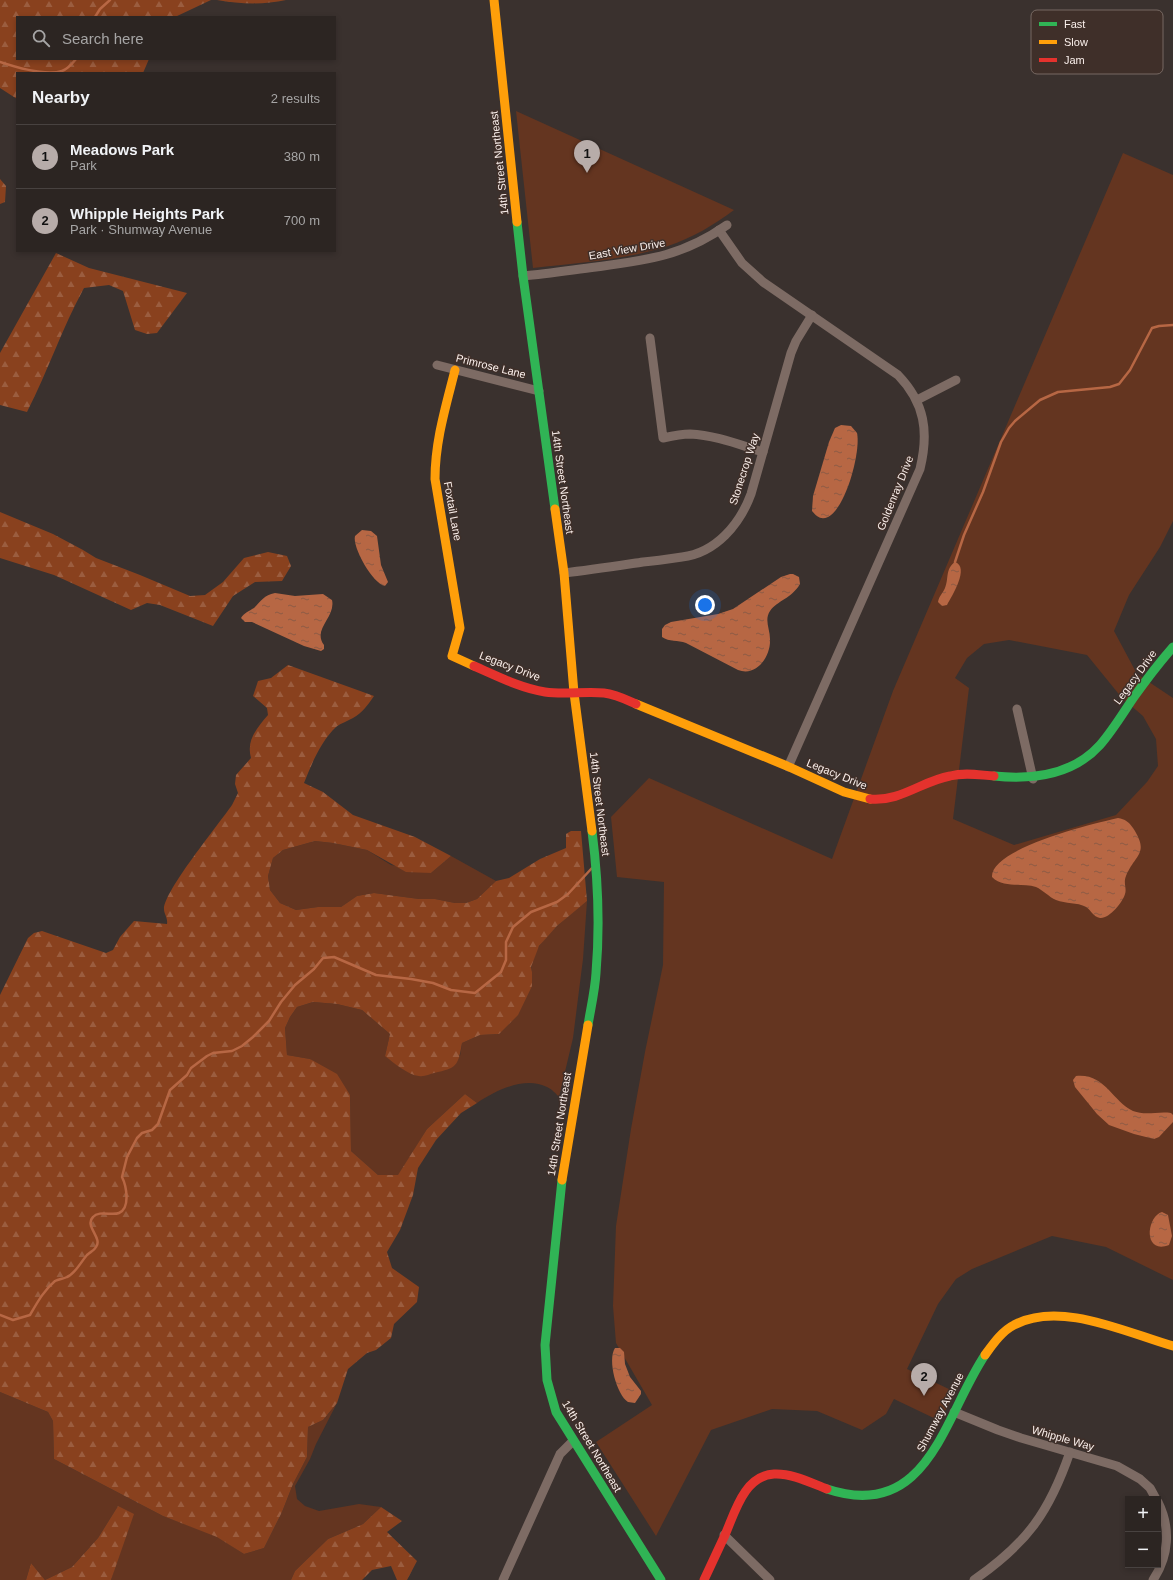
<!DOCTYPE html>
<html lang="en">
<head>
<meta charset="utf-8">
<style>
  :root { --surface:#2c2522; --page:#38312f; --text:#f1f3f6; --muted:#a6a5a5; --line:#484240; --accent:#b7aca9 }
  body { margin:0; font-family:Arial,sans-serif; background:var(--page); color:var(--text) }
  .controls { position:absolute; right:12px; bottom:12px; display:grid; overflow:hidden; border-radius:0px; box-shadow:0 2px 6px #0003 }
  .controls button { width:36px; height:36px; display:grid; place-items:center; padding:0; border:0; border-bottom:1px solid var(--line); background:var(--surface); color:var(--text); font:20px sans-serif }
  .you { position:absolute; left:705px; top:605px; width:14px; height:14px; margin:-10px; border:3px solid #fff; border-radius:50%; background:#1a73e8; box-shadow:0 0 0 6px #1a73e833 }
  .badge { display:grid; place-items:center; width:26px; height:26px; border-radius:50%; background:var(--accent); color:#111; font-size:13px; font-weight:700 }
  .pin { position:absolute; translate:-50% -33px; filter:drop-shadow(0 1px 2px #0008) }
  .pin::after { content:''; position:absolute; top:21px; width:14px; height:12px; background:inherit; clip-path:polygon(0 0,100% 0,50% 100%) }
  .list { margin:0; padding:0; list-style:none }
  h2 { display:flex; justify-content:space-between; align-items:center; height:52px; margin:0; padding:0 16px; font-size:17px }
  h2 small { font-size:13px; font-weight:400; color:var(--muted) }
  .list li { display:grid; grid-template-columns:26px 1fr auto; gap:12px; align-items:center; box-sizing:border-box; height:64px; padding:0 16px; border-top:1px solid var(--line) }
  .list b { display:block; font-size:15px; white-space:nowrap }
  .list p { margin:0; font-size:13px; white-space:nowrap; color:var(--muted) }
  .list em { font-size:13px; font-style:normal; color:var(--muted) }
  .icon { flex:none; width:22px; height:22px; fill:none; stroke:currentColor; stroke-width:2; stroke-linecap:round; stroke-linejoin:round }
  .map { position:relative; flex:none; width:1173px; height:1580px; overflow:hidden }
  .search { position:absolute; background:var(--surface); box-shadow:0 2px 6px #0003; left:16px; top:16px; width:320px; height:44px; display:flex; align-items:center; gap:10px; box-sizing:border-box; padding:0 14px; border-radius:0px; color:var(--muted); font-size:15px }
  .panel { position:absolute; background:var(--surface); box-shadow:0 2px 6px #0003; left:16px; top:72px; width:320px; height:180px; border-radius:0px }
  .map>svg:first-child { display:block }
  .green { fill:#643520; fill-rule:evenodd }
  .forest { fill:url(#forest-firs) }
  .water { fill:url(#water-ripples) }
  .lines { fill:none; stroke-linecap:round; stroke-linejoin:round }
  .stream { stroke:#b76744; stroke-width:2.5 }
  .street { stroke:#7d6b64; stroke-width:9 }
  .fast { stroke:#30b455; stroke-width:9 }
  .slow { stroke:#ff9f0a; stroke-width:9 }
  .jam { stroke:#e5322d; stroke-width:9 }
  .labels { text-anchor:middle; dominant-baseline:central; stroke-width:3; stroke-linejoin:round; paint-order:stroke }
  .street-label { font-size:11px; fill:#faefeb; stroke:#3f2f29 }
  .key { fill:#3f2f29; stroke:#776963; stroke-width:1 }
  .key-label { font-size:11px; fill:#faefeb }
</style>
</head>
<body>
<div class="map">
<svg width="1173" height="1580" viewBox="0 0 1173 1580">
  <defs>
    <pattern id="forest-firs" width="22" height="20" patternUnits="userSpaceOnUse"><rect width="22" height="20" fill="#89411e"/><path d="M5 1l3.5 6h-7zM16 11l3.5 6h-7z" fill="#9b5d3f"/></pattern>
    <pattern id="water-ripples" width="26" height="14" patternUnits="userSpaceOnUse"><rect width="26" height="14" fill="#b76744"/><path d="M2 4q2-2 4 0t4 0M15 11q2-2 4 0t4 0" fill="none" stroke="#8c5b45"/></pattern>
  </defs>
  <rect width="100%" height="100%" fill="#3a312e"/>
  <g class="green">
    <path d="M516 111 734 210C714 225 692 238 668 246 625 260 578 263 533 268Z"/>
    <path d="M1123 153 1173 175V521L1160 547 1129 595 1114 631 1137 674 1173 698V1280L1106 1247 1052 1236 972 1269 956 1279 938 1304 907 1369 955 1392 940 1421 894 1399 886 1414 862 1430 817 1411 772 1409 711 1430 656 1536 596 1442 652 1405 616 1343 613 1306 616 1226 631 1129 645 1052 663 965 664 882 617 877 611 817 649 778 832 859 893 691ZM1009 640 1087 655 1122 698 1143 716 1156 739 1158 766 1147 782 1116 815 1014 845 953 819 969 688 955 678 967 658 984 644Z"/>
    <path d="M315 841 333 843 367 850 391 865 431 873 451 856 496 881 477 899 466 903H455L435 899H419L374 893 357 896 341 907H318L296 910 280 903 270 890 268 876 273 858 283 850Z"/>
    <path d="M587 901 583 959 573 1038 559 1097C556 1094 552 1089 547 1087 525 1076 496 1090 477 1103L465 1094 427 1129 398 1176 378 1175 351 1151 350 1095 310 1059 287 1055 285 1028 290 1017 297 1007 313 1002 337 1004 362 1010 390 1034 385 1056H460L462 1043 480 1035 499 1034 532 972C525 948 571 914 587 901Z"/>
    <path d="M0 1392 48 1412 53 1421 54 1459 163 1516 217 1536 244 1554 264 1548 282 1512 293 1484 307 1457 308 1427 323 1420 337 1403 316 1444 310 1459 295 1486 297 1499 305 1506 319 1511 359 1504 381 1507 363 1524 328 1539 295 1571 291 1580H111L114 1570 118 1506 98 1538 72 1567 45 1580 31 1563 26 1580H0Z"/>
  </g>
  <g class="forest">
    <path d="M0 0H211L175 17H17V59H149L143 73H17V99L0 88Z"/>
    <path d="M217 0H286C263 5 240 4 217 0Z"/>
    <path d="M0 179 6 186 5 202 0 204Z"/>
    <path d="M56 253 89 268 187 293 157 333 147 334 135 330 123 291 109 285 84 288C62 328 48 371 27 412L0 405V353Z"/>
    <path d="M0 512 53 534 83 550 96 558 140 575 190 596 205 595 223 582 244 558 268 552 287 556 291 566 282 581 255 582 233 596 213 626 160 605 147 603 131 610 54 575 0 558Z"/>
    <path d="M288 665 374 696C368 705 362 713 353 718 348 721 341 723 336 727 321 741 312 763 304 783L323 792 353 815 415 837 451 856 431 873 406 872 367 850 333 843 315 841 283 850 273 858 268 876 270 890 280 903 296 910 318 907H341L357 896 374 893 419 899H435L455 903H466L477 899 496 881 509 878 540 859 566 848V834L571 831H581L587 901 557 926 539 946 531 967 532 972V986L518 1015 499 1034 480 1035 462 1043C458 1066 457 1068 434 1073 430 1074 424 1077 419 1076 408 1075 394 1063 385 1056L390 1034 362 1010 337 1004 313 1002 297 1007 290 1017 285 1028 287 1055 310 1059 337 1074 350 1095 351 1151 378 1175H398L427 1129 465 1094 477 1103 461 1113 436 1140 418 1168 413 1195 400 1230 387 1252 392 1268 419 1287 417 1302 394 1324 391 1338 376 1350 367 1353 348 1369 337 1403 323 1420 308 1427 307 1457 293 1484 282 1512 264 1548 244 1554 217 1537 163 1516 54 1459 53 1421 48 1412 0 1392V995L28 938 34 933 42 931 106 953 113 950 120 937 134 921 167 924C168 918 164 914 164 909 164 891 219 824 232 805L238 793 235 784 236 775 251 758C246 740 257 728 268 715L267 708 253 696 258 681 271 678Z"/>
    <path d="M118 1506 134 1514 111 1580H26L31 1563 45 1580 72 1567 98 1538Z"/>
    <path d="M381 1507 402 1521 387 1532 417 1561 407 1580H397L391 1566 372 1570 362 1580H291L295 1571 328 1539 363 1524Z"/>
  </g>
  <g class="water">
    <path d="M841 425 851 426 857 433C861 451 846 508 828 517 821 520 817 517 812 511L813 496 829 442 835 428Z"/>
    <path d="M362 530 371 531 377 536 381 565 388 582 385 586C373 584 352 547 355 536Z"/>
    <path d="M955 562C970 567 952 596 947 605L942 606 938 602C939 596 943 593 945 588 949 579 945 569 955 562Z"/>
    <path d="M790 574H793L799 577 800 584C791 599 778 600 770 611 764 620 770 629 770 639 771 656 757 677 738 670L686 643C678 640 669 642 662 637V629L665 625 671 622 718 614 733 609 781 577Z"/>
    <path d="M275 593 295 596 323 594 332 600C336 617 312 629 324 645V649L321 651 304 646 252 622H245L241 618C244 613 249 611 254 608 261 601 264 595 275 593Z"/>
    <path d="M1118 818C1125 819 1129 822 1133 828 1150 854 1135 854 1126 876 1123 883 1127 888 1125 894 1123 902 1109 919 1100 918 1093 917 1091 910 1086 907 1077 902 1066 904 1056 900 1049 897 1043 890 1036 887 1022 882 1004 889 992 877 990 848 1096 823 1118 818Z"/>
    <path d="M1076 1076C1105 1073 1112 1101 1133 1111 1146 1116 1158 1111 1171 1113L1173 1115V1122L1159 1137 1154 1139 1134 1134 1109 1125 1097 1114 1075 1087 1073 1080Z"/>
    <path d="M1162 1212 1168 1215 1172 1236 1169 1245C1143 1255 1146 1217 1162 1212Z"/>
    <path d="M615 1348H620L624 1352 625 1364 630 1377 641 1391V1394L635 1403 628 1402C617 1395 607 1360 615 1348Z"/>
  </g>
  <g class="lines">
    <g class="stream">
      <path d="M95 17 100 9 110 0"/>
      <path d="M0 62C15 67 46 76 62 71 68 69 72 64 76 59"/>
      <path d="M955 562 964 535 983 492 1001 442 1009 428 1015 421 1040 400 1058 392 1110 387 1119 384 1130 370 1152 328 1159 326 1173 325"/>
      <path d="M0 1315 13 1320 30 1315C37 1303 44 1290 55 1281 59 1279 63 1279 67 1277 76 1273 80 1263 87 1255 90 1252 94 1251 96 1247 103 1238 84 1226 93 1217 99 1210 112 1216 119 1213 131 1208 126 1185 122 1177L127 1157 137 1138 142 1133 152 1130 158 1124 170 1090 187 1075 191 1068 207 1056 213 1053 232 1051 242 1046 253 1037 269 1021 281 1002 295 985 314 969 323 958 334 957 376 975 411 979 433 983 451 990 475 993 501 972 506 960V942L513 927 531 912 557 902 568 894 592 868"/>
    </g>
    <g class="street">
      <path d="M719 230 742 263 763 282 898 375C925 403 929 432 920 469L788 767"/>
      <path d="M523 276C548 274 572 270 596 267 648 260 683 256 727 225"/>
      <path d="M650 338 663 438C672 436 681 434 690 434 715 435 740 445 763 452"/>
      <path d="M437 365 539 391"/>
      <path d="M917 400 956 380"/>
      <path d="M564 573C590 570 616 566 643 562 656 561 669 559 682 557 716 553 740 524 751 494L791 353 796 341 812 315"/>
      <path d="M1017 709 1033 779"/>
      <path d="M954 1412 998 1430 1021 1438 1117 1466 1140 1479 1150 1488 1156 1499"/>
      <path d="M724 1535 770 1580"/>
      <path d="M503 1580 560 1454 573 1441"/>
      <path d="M974 1580C1027 1543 1049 1513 1070 1452"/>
      <path d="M1153 1580C1169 1556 1171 1528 1158 1502"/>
    </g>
    <g class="fast">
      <path d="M517 222 523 276 555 509"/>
      <path d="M994 776C1033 780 1073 775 1100 745 1113 730 1123 713 1134 697 1146 680 1159 663 1173 647"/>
      <path d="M588 1025C591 1007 595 990 596 973 600 926 598 878 592 831"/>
      <path d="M562 1180 545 1345 547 1380 556 1412 661 1580"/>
      <path d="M827 1489C928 1523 944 1416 985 1355"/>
    </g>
    <g class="slow">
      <path d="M494 0 517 222"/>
      <path d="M455 370C446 406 435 441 435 479L460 628 452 656 474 666"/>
      <path d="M555 509 564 573 574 693 592 831"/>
      <path d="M636 704 787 766 844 792 870 799"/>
      <path d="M562 1180 588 1025"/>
      <path d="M985 1355C993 1344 1002 1331 1014 1325 1060 1300 1127 1333 1173 1346"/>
    </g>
    <g class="jam">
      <path d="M474 666C497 676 520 688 545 692 565 695 584 691 604 693 615 694 625 699 636 704"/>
      <path d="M870 799C900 802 922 781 950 776 965 772 979 775 994 776"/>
      <path d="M704 1580C711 1565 718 1550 725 1535 735 1512 744 1476 774 1474 792 1473 811 1483 827 1489"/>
    </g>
  </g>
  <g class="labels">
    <g class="street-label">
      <text transform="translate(499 163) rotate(-96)">14th Street Northeast</text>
      <text transform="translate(627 249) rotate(-10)">East View Drive</text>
      <text transform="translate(491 366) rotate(14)">Primrose Lane</text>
      <text transform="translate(744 469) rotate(-72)">Stonecrop Way</text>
      <text transform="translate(563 482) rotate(82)">14th Street Northeast</text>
      <text transform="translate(895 493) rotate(-68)">Goldenray Drive</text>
      <text transform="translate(453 511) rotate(80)">Foxtail Lane</text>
      <text transform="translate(510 666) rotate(21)">Legacy Drive</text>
      <text transform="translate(1135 677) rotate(-54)">Legacy Drive</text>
      <text transform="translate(837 774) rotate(22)">Legacy Drive</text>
      <text transform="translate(600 804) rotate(83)">14th Street Northeast</text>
      <text transform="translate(559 1124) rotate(-81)">14th Street Northeast</text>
      <text transform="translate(940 1412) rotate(-62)">Shumway Avenue</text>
      <text transform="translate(1063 1438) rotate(16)">Whipple Way</text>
      <text transform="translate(592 1446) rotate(59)">14th Street Northeast</text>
    </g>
  </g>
  <rect x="1031" y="10" width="132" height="64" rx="6" class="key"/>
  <rect x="1039" y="22" width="18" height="4" fill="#30b455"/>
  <rect x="1039" y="40" width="18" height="4" fill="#ff9f0a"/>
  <rect x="1039" y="58" width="18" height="4" fill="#e5322d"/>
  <g class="key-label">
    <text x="1064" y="28">Fast</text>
    <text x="1064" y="46">Slow</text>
    <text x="1064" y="64">Jam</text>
  </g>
</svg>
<div class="controls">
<button>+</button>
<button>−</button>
</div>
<div class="you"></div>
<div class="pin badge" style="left:587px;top:173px">1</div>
<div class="pin badge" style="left:924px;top:1396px">2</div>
<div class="search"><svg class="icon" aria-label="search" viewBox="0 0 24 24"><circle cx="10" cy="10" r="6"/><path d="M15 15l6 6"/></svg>Search here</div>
<section class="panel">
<h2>Nearby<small>2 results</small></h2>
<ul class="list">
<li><span class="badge">1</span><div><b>Meadows Park</b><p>Park</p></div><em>380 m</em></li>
<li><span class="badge">2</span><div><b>Whipple Heights Park</b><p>Park · Shumway Avenue</p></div><em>700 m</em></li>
</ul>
</section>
</div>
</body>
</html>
